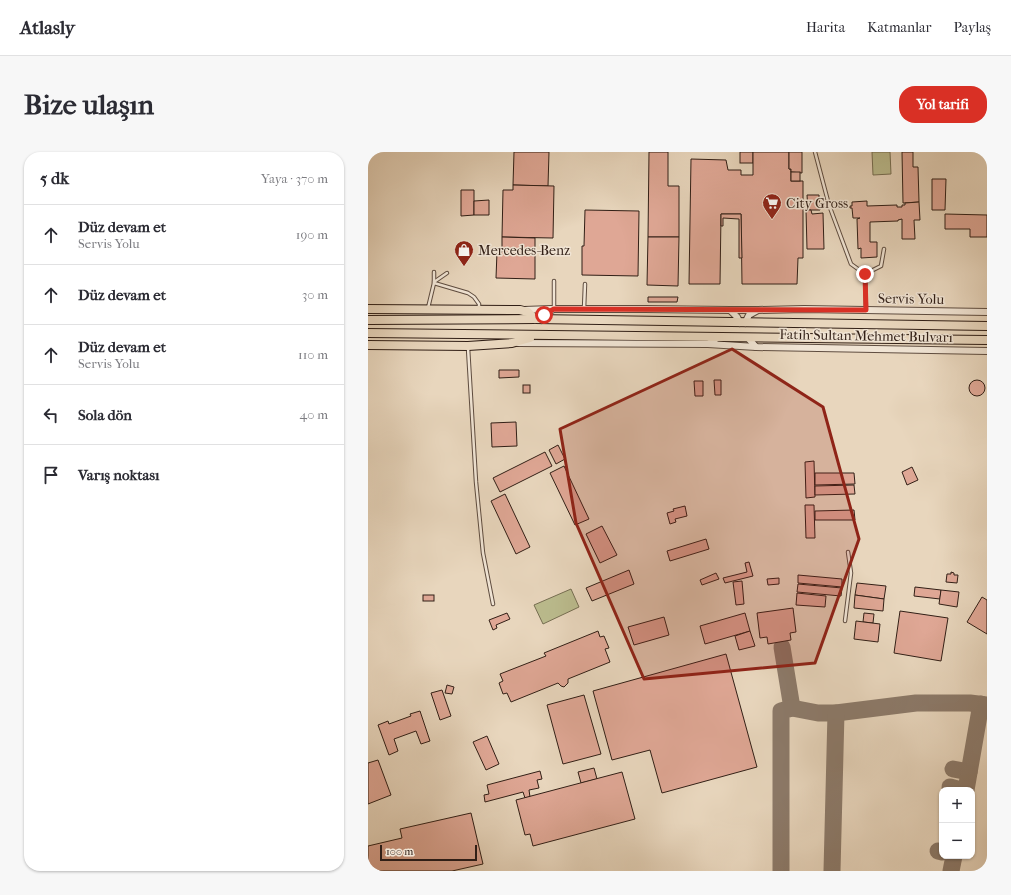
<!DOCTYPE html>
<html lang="tr">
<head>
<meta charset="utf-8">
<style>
  :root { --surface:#fff; --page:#f7f7f7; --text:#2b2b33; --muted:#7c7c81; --line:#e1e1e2; --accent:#d93025 }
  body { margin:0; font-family:"IM FELL French Canon",serif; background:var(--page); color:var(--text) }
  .controls { position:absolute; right:12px; bottom:12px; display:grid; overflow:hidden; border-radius:8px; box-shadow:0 1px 3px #0004 }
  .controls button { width:36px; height:36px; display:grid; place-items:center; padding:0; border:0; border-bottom:1px solid var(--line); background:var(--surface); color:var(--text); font:20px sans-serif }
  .scale { position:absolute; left:12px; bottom:10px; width:97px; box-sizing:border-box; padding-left:4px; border:2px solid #311f16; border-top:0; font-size:11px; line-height:14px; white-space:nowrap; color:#311f16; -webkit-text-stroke:3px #f0e4d4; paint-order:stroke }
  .stop { position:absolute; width:12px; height:12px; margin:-9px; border:3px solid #d93025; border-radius:50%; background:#fff }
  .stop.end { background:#d93025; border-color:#fff; box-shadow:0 1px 4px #0008 }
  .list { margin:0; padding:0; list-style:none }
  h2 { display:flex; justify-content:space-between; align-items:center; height:52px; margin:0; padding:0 16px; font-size:17px }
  h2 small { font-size:13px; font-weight:400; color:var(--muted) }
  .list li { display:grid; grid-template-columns:26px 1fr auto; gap:12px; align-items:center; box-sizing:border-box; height:60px; padding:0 16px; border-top:1px solid var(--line) }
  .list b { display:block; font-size:15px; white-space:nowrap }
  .list p { margin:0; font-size:13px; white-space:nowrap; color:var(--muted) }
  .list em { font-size:13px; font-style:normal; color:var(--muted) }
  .icon { flex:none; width:22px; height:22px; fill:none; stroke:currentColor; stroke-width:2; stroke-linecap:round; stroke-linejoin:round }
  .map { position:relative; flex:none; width:619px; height:719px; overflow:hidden; border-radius:16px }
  header { display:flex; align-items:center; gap:24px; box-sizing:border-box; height:56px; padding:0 20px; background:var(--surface); border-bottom:1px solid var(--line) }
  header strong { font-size:19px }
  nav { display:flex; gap:22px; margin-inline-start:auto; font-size:14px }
  .intro { display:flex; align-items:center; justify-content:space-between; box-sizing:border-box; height:96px; padding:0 24px }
  h1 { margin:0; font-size:28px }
  .button { padding:10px 18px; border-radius:16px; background:var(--accent); color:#fff; font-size:14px; font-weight:700 }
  main { display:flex; gap:24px; padding:0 24px }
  aside { flex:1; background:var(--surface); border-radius:16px; box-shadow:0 1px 3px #0004 }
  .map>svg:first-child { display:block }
  .green { fill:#bbbc8e; stroke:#766e52 }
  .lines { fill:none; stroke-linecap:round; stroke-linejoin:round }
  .taxiway { stroke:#8c7a6a; stroke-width:17 }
  .building { fill:#dfa795; stroke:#311f16 }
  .service-casing { stroke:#5f4d40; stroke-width:4.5 }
  .tertiary-casing { stroke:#5f4d40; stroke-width:8 }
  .trunk-casing { stroke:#311f16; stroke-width:10 }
  .service { stroke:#f0e4d4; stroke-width:2.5 }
  .tertiary { stroke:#f0e4d4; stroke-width:6 }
  .trunk { stroke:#e8d6bd; stroke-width:8 }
  .route { stroke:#d93025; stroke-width:5 }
  .marked { fill:#8f2418; fill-opacity:0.2; stroke:#8f2418; stroke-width:3; stroke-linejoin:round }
  .labels { text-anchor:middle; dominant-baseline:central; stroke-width:3; stroke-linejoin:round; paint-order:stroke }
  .poi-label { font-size:14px; fill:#311f16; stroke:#f0e4d4; text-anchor:start }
  .street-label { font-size:14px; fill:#311f16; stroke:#f0e4d4 }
</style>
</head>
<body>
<header>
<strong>Atlasly</strong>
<nav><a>Harita</a><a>Katmanlar</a><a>Paylaş</a></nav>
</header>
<div class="intro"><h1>Bize ulaşın</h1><a class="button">Yol tarifi</a></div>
<main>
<aside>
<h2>5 dk<small>Yaya · 370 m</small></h2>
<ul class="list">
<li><svg class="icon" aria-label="ahead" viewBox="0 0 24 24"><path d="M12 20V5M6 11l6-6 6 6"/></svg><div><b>Düz devam et</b><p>Servis Yolu</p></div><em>190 m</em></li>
<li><svg class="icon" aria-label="ahead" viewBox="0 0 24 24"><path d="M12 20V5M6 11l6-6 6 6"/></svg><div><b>Düz devam et</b></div><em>30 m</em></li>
<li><svg class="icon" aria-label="ahead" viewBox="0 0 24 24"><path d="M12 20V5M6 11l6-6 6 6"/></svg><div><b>Düz devam et</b><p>Servis Yolu</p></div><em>110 m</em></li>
<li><svg class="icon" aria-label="left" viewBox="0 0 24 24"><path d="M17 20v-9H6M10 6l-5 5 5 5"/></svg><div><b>Sola dön</b></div><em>40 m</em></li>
<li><svg class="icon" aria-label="arrive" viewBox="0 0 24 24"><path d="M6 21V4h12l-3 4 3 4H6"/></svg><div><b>Varış noktası</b></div></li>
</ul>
</aside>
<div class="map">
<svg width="619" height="719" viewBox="0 0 619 719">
  <rect width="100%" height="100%" fill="#e8d6bd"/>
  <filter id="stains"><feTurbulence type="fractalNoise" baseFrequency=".005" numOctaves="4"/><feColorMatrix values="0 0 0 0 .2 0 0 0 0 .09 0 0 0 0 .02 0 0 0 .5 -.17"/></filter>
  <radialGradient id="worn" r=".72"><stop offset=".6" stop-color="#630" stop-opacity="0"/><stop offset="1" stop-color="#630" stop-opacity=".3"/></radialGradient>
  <g class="green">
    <path d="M504 0H522L523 22 505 23Z"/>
    <path d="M203 437 211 455 175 472 166 453Z"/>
  </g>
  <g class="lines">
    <g class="taxiway">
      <path d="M414 495 424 556"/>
      <path d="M585 617 601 620"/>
      <path d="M582 635 593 638"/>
      <path d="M598 638 613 552"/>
      <path d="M570 699 574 700"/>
      <path d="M413 719V559L424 556 450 561H468L548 551H602L619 553"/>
      <path d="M464 719 468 561"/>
      <path d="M583 719 586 704"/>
    </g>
  </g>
  <g class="building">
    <path d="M146 0H181L180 34 145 33Z"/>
    <path d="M281 0H300V34H311V85H280Z"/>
    <rect x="372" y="0" width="13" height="11"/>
    <path d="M385 0H421V17H423V29H435V106H430L429 132H374L373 62H353L352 132H321L323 7 358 8 360 18H373V23H385Z"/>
    <path d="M421 0H434V21L423 20V17H421Z"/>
    <path d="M534 0H545V15H550L551 50 535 51Z"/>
    <rect x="423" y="20" width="9" height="9"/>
    <path d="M564 27H578L577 58H564Z"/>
    <path d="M145 33 186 34 185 86 134 85 135 38H145Z"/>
    <path d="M93 38H106V63L93 64Z"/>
    <path d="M439 43H451L452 58H440Z"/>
    <path d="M121 48V63H106V49Z"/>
    <path d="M499 49V54L529 53V55H534V53H537V51L551 50 552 68H546L547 87H534V67L530 68V69L502 70V90H509V105L493 106V96L490 97 489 67 492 66H485L484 56H482V54H484V50Z"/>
    <path d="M217 58 271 59 270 124 214 123V94H216Z"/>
    <path d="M438 58H443L444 62 455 61 456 97H439Z"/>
    <path d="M353 62H373L374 106H371V67L355 66V74H353Z"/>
    <path d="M577 62 619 63V85H602V77H577Z"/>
    <path d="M134 85 167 86V127L128 126 129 100H134Z"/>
    <path d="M280 85H311L310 134 279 133Z"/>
    <path d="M280 145H310L309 150H280Z"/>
    <path d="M131 218H151V225L131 226Z"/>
    <path d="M346 228H353V243H347Z"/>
    <circle cx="609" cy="236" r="8"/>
    <path d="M326 229H335V244H327Z"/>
    <rect x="155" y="233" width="7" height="8"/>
    <path d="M148 270 149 294 124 295 123 271Z"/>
    <path d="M190 293 197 307 188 312 181 298Z"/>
    <path d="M177 300 184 314 132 340 125 326Z"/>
    <path d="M446 309 447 345 438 346 437 310Z"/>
    <path d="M196 314 221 367 207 373 182 321Z"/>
    <path d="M544 315 550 328 539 333 534 320Z"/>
    <path d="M447 321H486L487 332 447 333Z"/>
    <path d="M486 333 487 342 447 343V334Z"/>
    <path d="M137 342 162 395 148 402 123 349Z"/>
    <path d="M437 353H446L447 386H438Z"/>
    <path d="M317 354 319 364 307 367 308 370 302 372 299 361 306 359 305 357Z"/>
    <path d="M486 358 487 368H447V359Z"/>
    <path d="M234 374 249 403 232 411 218 382Z"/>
    <path d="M338 387 341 397 302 409 299 399Z"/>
    <path d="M381 410 385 424 357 431 355 426 379 420 377 411Z"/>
    <path d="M261 418 266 432 224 449 218 436Z"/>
    <path d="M583 420 586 421V423H590L589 431 578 430 579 422H583Z"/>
    <path d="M348 421 351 427 334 433 332 428Z"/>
    <path d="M430 423 474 427V435L430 431Z"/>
    <path d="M411 426V432L400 433 399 427Z"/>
    <path d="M374 429 376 452 368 453 365 430Z"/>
    <path d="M489 431 518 434 516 447 487 443Z"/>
    <path d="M430 432 474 436 473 444 429 440Z"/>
    <path d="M547 435 573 438 572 447 546 444Z"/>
    <path d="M573 438 591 440 589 455 571 452Z"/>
    <path d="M429 441 458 444 457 455 428 453Z"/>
    <rect x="55" y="443" width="11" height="6"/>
    <path d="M487 443 516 447 515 459 486 456Z"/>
    <path d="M614 445 619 448V482L599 470Z"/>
    <path d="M425 456 428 480 422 481 423 488 400 492 399 485 392 486 389 461Z"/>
    <path d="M532 459 580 466 573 509 526 501Z"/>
    <path d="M139 461 142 467 128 473 129 476 125 478 121 468Z"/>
    <path d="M377 461 382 479 337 492 332 474Z"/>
    <path d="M496 461 506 462 505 471 495 470Z"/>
    <path d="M296 465 301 483 266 493 260 475Z"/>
    <path d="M488 469 512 472 510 490 486 487Z"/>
    <path d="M230 479 232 485 236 484 241 496 237 497 242 510 200 527V531L196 535 193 534 190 531 143 550 139 541 135 542 131 531 135 529 132 522 178 504 176 501Z"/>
    <path d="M382 479 387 494 371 498 367 484Z"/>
    <path d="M358 502 389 615 294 641 282 598 244 608 225 539Z"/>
    <path d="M79 533 86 535 84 542 77 541Z"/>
    <path d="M74 538 83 564 72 568 63 541Z"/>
    <path d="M216 543 233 602 195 612 179 553Z"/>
    <path d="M52 559 62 589 53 592 48 579 26 587 30 599 21 603 10 573 20 569 21 572 43 564 42 562Z"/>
    <path d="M119 584 131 612 118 618 105 590Z"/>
    <path d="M10 608 23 643 0 652V611Z"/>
    <path d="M226 616 229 627 213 631 210 620Z"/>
    <path d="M172 619 174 627 169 628 171 636 161 638 162 645 157 646 155 640 117 650 116 643 121 642 119 633Z"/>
    <path d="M254 620 267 667 165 694 162 682 157 683 148 648Z"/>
    <path d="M103 661 115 712 84 719H0V694L34 686 32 677Z"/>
  </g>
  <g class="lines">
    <g class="service-casing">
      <g id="service">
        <path d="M447 0 461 53 483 112 497 122"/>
        <path d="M497 122 498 158"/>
        <path d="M497 122 513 114 516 97"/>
        <path d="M186 129V157"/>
        <path d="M66 130 79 121"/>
        <path d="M66 131 100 141 106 145 111 152V156"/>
        <path d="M60 156 66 131V120"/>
        <path d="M216 157 217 132"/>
        <path d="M100 196 108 330 115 401 125 452"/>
        <path d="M477 469 483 421 480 400"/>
      </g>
    </g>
    <g class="tertiary-casing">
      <g id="tertiary">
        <path d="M156 158 183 157"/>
        <path d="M362 158H388"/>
        <path d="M173 168C176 162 180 159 186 157H277L362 158 369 165 372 171"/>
        <path d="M377 171 381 163 390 158 436 157 619 160"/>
        <path d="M380 186 388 195 619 199"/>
        <path d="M150 191 340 192 351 185"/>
        <path d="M340 192 388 195"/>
      </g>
    </g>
    <g class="trunk-casing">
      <g id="trunk">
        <path d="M0 157 152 158 160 160 167 167"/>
        <path d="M0 168 167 167 619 174"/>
        <path d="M0 181 619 188"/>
        <path d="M0 193 100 194 144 191 162 186"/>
      </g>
    </g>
    <use href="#service" class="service"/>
    <use href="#tertiary" class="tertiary"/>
    <use href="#trunk" class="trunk"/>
  </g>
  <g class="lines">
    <path class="route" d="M176 163 180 160 186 157 498 158 497 122"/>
  </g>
  <path class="marked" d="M364 197 455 255 491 387 447 511 276 527 208 371 192 277Z"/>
  <defs>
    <g id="supermarket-pin" transform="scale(1)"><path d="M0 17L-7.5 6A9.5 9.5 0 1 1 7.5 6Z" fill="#8f2418" stroke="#f0e4d4"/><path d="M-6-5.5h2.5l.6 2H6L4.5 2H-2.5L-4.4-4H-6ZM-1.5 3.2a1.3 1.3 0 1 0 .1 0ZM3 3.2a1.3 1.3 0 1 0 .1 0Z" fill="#fff"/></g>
    <g id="shop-pin" transform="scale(1)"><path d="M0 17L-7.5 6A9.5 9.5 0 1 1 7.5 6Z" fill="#8f2418" stroke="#f0e4d4"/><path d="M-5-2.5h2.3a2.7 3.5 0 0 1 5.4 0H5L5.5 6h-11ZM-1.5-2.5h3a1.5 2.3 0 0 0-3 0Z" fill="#fff"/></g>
  </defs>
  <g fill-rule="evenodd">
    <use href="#supermarket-pin" x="404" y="51"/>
    <use href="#shop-pin" x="96" y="98"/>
  </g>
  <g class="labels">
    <g class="poi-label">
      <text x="418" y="51">City Gross</text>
      <text x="110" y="98">Mercedes-Benz</text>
    </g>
    <g class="street-label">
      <text transform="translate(543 147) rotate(1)">Servis Yolu</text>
      <text transform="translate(498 184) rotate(1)">Fatih Sultan Mehmet Bulvarı</text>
    </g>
  </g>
  <rect width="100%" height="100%" filter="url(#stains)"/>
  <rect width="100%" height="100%" fill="url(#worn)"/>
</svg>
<div class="controls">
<button>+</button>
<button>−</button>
</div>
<div class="scale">100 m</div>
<div class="stop" style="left:176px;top:163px"></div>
<div class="stop end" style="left:497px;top:122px"></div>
</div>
</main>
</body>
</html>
